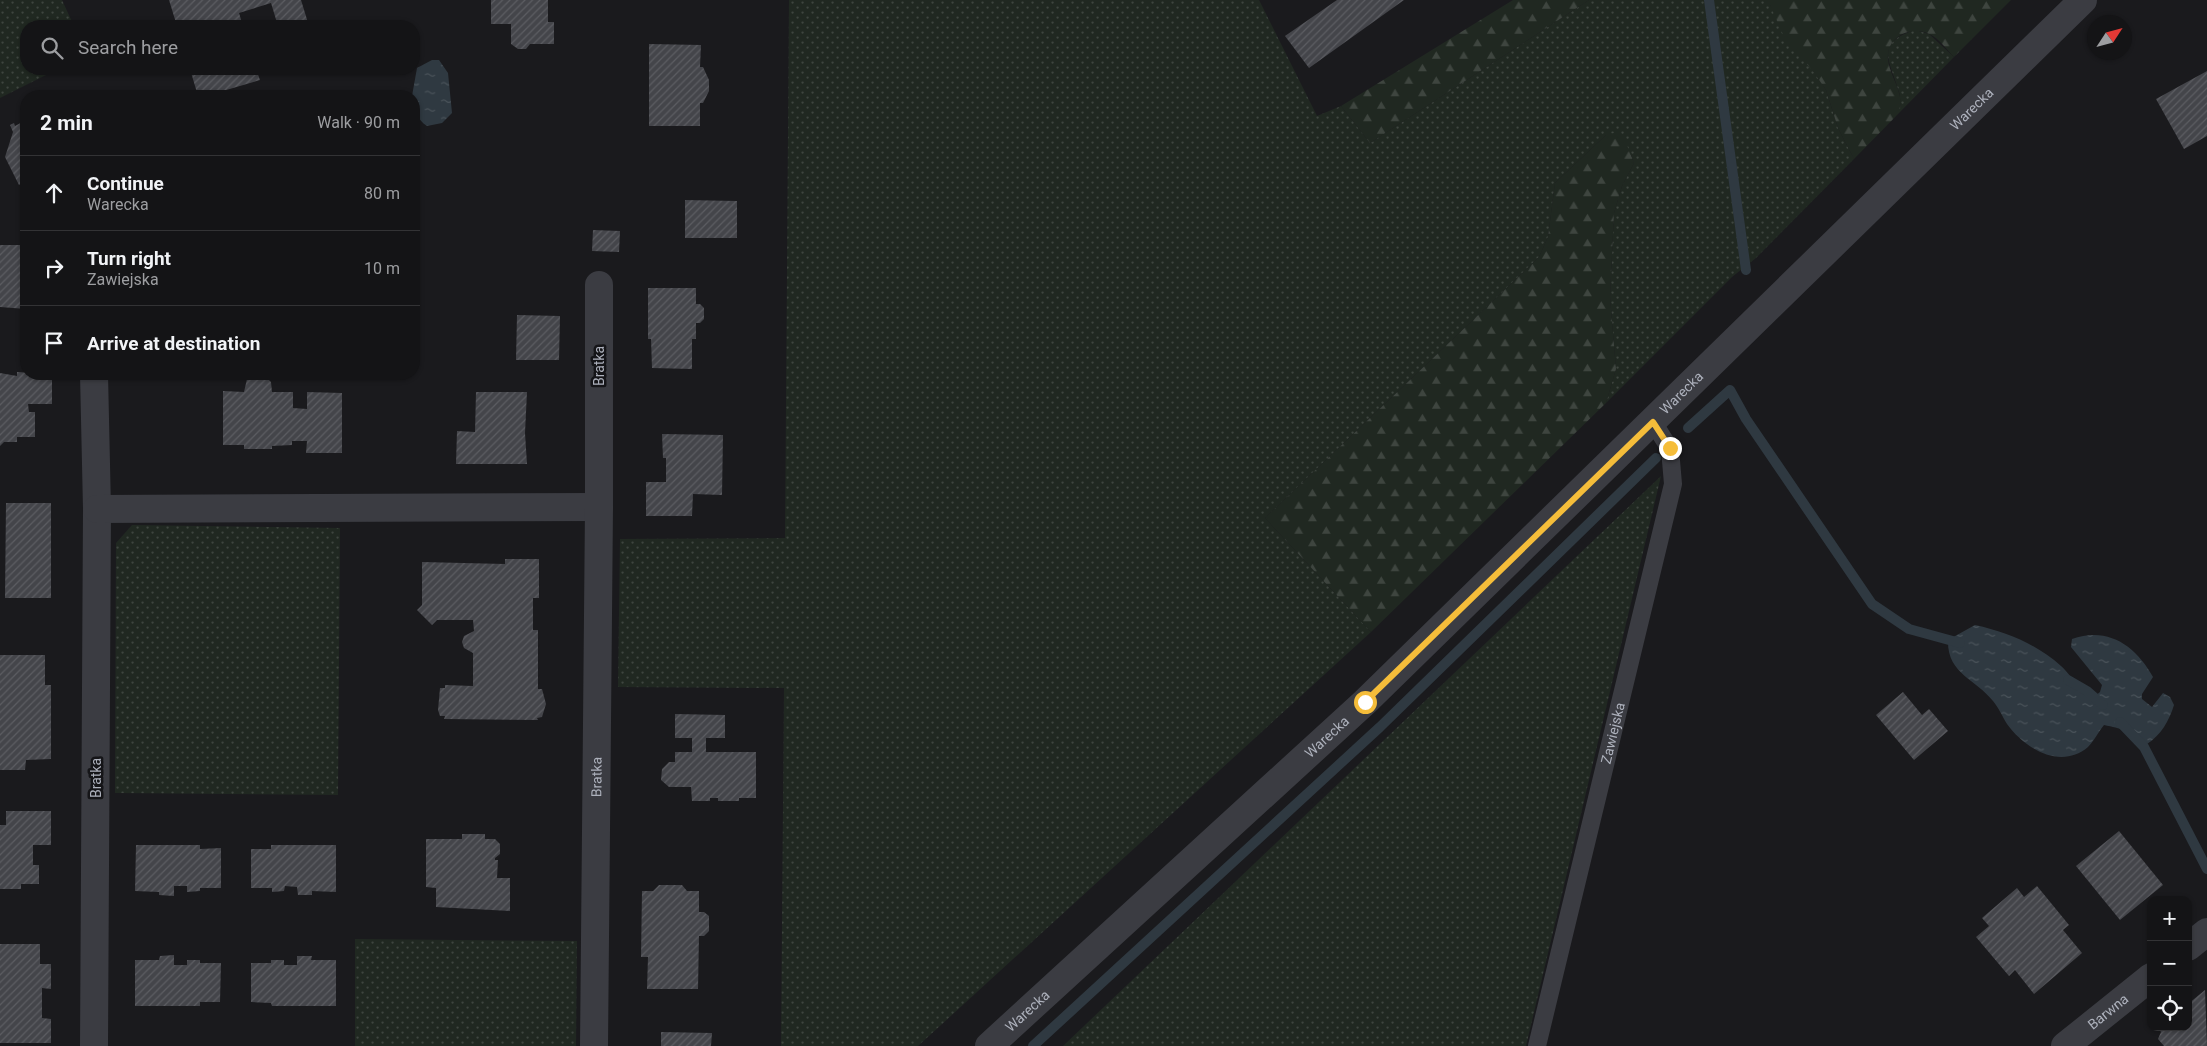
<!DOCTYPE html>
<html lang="en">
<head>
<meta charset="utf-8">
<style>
  :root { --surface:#141416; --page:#212123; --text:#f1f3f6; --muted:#9d9ea1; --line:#333335 }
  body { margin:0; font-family:Roboto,sans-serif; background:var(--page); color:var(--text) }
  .controls { position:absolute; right:15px; bottom:15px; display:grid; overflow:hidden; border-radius:10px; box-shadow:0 1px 4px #0004 }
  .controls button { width:45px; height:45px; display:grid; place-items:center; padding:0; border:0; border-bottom:1px solid var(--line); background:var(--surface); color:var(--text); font:25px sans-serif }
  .compass { position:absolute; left:2087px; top:15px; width:45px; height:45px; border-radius:50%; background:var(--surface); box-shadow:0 1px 4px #0004; rotate:54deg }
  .stop { position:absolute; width:15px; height:15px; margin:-11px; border:4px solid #f5bd3a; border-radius:50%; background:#fff }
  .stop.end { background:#f5bd3a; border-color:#fff; box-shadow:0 1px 5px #0008 }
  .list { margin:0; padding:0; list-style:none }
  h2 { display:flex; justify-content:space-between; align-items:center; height:65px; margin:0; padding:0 20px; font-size:21px }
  h2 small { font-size:16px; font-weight:400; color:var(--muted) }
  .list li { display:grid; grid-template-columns:32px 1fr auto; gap:15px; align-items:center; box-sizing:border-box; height:75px; padding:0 20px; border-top:1px solid var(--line) }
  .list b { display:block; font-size:19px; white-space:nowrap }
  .list p { margin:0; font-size:16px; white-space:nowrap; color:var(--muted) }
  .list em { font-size:16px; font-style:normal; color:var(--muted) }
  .icon { flex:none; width:28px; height:28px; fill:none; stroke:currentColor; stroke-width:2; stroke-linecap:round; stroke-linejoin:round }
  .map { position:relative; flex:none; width:2207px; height:1046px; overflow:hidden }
  .search { position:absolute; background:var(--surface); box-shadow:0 1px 4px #0004; left:20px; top:20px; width:400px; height:55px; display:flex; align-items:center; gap:12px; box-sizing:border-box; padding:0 18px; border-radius:20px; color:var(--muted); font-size:19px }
  .panel { position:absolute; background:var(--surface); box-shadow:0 1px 4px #0004; left:20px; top:90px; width:400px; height:290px; border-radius:20px }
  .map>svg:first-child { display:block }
  .grass { fill:url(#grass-dots) }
  .forest { fill:url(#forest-firs) }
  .water { fill:url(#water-ripples) }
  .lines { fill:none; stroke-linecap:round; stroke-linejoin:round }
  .stream { stroke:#2f3941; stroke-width:10 }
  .building { fill:url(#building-hatch) }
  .service { stroke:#3b3c42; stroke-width:18 }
  .minor { stroke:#3b3c42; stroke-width:28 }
  .tertiary { stroke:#3b3c42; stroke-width:28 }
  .route { stroke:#f5bd3a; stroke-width:6 }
  .labels { text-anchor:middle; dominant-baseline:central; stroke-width:5; stroke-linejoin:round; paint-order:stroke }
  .street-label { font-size:14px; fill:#adb1bc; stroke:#151518 }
</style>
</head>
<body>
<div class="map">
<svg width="2207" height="1046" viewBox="0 0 2207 1046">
  <defs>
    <pattern id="grass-dots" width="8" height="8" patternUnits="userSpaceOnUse" patternTransform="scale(1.25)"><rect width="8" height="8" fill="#202821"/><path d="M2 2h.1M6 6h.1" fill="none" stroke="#3e453f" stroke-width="1.8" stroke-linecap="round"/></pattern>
    <pattern id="forest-firs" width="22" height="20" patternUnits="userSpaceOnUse" patternTransform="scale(1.25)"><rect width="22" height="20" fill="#202821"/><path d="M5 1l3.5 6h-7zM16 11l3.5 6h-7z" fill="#3e453f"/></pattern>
    <pattern id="water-ripples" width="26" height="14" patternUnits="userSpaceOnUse" patternTransform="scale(1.25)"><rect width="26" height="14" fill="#2f3941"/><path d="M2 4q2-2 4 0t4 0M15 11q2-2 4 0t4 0" fill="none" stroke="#4a535a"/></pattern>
    <pattern id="building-hatch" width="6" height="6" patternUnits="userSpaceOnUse" patternTransform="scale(1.25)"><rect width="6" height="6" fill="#44454a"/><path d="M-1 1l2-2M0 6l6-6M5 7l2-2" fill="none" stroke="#5c5d62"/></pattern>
  </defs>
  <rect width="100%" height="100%" fill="#1a1a1d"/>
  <g class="grass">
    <path d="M0 0H62L74 26H26V69H58L0 98Z"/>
    <path d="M789 0H1259L1317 116 1341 106 1370 143 1589 0H1770V5L1826 90 1838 128 1854 159 1756 258 1732 277 1606 403 1616 369 1610 297 1614 213 1622 186 1634 163 1631 155 1606 135 1555 183 1548 237 1539 257 1265 518 1371 632 918 1046H781L784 688 618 687 620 539 785 538Z"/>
    <path d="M1915 30 1929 34 1954 57 1900 112C1900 106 1901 98 1899 92 1891 62 1873 43 1915 30Z"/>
    <path d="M1661 476 1526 1046H1063Z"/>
    <path d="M132 525 340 528 338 795 115 793 116 543Z"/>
    <path d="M355 939 577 941 576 1046H355Z"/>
  </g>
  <g class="forest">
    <path d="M1513 0H1589L1370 143 1341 106Z"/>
    <path d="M1770 0H2011L1954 57C1947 50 1939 38 1929 34 1910 25 1886 38 1888 59 1889 71 1896 81 1899 93 1901 98 1900 106 1900 112L1854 159 1838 128 1826 90 1813 71 1785 39 1770 5Z"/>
    <path d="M1618 132 1623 135 1634 163 1622 186 1614 213 1610 297 1616 369 1606 403 1371 632 1265 518 1539 257 1548 237 1555 183 1606 135Z"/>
  </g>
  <g class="water">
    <path d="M432 60H439L448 73 452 113 442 123 427 126C417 120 414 108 414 96H412L417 68Z"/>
    <path d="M1975 625C2007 632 2036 644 2061 666 2073 677 2079 692 2094 697L2100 692 2102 685 2071 647 2072 639C2108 626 2136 646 2153 677L2142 694V699L2152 707 2163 693 2170 697 2174 705C2169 721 2161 735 2147 744H2141C2128 729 2122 729 2104 725 2098 732 2095 740 2088 747 2061 770 2025 749 2007 724 2002 716 1999 708 1993 701 1976 679 1947 674 1948 640Z"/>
  </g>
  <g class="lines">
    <g class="stream">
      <path d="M1709 0 1746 270"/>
      <path d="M1688 428 1730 390 1746 419 1872 604 1909 629 1960 643"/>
      <path d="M2068 680 2087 691 2103 705"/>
      <path d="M2120 722 2144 747 2207 869"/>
      <path d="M1033 1046 1380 727 1656 458"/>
    </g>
  </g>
  <g class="building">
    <path d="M169 0H301L309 26H278L271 3 239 13 243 26H177Z"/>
    <path d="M491 0H548V22H554V44H530L526 49H518L511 44V24H491Z"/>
    <path d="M1337 0H1404L1309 68 1285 36Z"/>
    <path d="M649 44 701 45 700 67H703L709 80V91L703 103H700V126H649Z"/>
    <path d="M190 69H256L260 80 206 96H198Z"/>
    <path d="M2207 71V136L2184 149 2156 99Z"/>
    <path d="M26 120V181L19 185 5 157 13 132 10 125 14 123 15 126Z"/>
    <path d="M685 200 737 201V238H685Z"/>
    <path d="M593 230 620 231 619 252 592 251Z"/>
    <path d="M25 236H26V309L0 307V245H24Z"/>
    <path d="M648 288H696V304H700L704 308V319L700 323H696V339H692V369L652 368 651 339H648Z"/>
    <path d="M517 315 560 316 559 360H516Z"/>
    <path d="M17 372 52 374V404H28L29 412H35V437H17V442H4L0 446V373L17 376Z"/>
    <path d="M255 374 264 375 271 382 272 392H293V408L307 409V392L342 393V453H306L307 441H292V445L272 446V449H244V445H223V391L244 392 247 379Z"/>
    <path d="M476 392H527L525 433 527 464H456L457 431 475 432Z"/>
    <path d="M662 434 723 435 722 495 693 494 692 516H646V482H666V458H663Z"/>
    <path d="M6 503H51V598H5Z"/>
    <path d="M505 559H539V598H533V630H538V689H542L546 704 542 717 537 718 538 720 444 719 445 716H440L438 710 440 688H445V685L473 686V653L464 648 462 642 464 636 474 631 473 620H437L432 625 417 610 422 605V562L505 564Z"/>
    <path d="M0 655H45V685H51V759L26 760 25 770H0Z"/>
    <path d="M1903 692 1922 715 1929 709 1948 731 1914 760 1876 715Z"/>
    <path d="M675 714 725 715V738H706V752H756V798H739V801H718V798H710V801H692L691 787H669L661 780 662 769 669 762H675V752H692V738H675Z"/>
    <path d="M6 811H51V845H33V865H39V884H21V889H0V825H6Z"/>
    <path d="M2119 831 2163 885 2120 920 2076 866Z"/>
    <path d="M462 834H485V839H495L500 844V854L495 858V860H498L497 878H510V911L436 907V888L426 887V839H462Z"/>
    <path d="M136 845H200V849L221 848V888H200V891L187 892V886H174V896L159 895V892L135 891Z"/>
    <path d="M271 845H336V892L312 891V895H298L297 887 285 886 284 891 272 892V888H251V849H271Z"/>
    <path d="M659 885H682L687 891H699V912H704L709 916V931L704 936H699L698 989H647L648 957H641L642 891H653Z"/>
    <path d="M2037 886 2069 925 2063 930 2082 953 2034 994 2015 970 2009 976 1976 937 1989 926 1982 918 2017 888 2024 897Z"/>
    <path d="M0 944H40V964H51V989L42 988V1018L51 1019V1043H0Z"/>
    <path d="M174 955V965H187V960H200V963H221L220 1002H200V1006H135V960H159L160 956Z"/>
    <path d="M297 956H312L311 960H336V1006H272L271 1003 251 1002V963H271V960H284V965H297Z"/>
    <path d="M2205 990 2207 1046H2164L2158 1039 2161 1032 2159 1029 2161 1027H2188V1004Z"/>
    <path d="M661 1032 712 1033 711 1046H661Z"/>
  </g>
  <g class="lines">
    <path class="service" id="s1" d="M1537 1046 1673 484 1670 449 1653 422"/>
    <g class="minor">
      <path d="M94 374 97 509 94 1046"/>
      <path d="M97 509 599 507"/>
      <path d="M2188 947 2207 932"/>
      <path id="s2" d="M594 1046 599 507V285"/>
      <path id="s3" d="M2065 1046 2151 977"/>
    </g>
    <path class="tertiary" id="s4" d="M989 1046 1365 702 2083 0"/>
  </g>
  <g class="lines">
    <path class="route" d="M1365 702 1653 422 1670 448"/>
  </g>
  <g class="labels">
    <g class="street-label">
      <text stroke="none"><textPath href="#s4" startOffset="1358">Warecka</textPath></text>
      <text transform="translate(599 366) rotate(-90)">Bratka</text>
      <text stroke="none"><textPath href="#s4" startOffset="952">Warecka</textPath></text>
      <text stroke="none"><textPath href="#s1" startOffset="322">Zawiejska</textPath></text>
      <text stroke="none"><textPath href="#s4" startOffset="458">Warecka</textPath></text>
      <text stroke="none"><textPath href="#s2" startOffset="269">Bratka</textPath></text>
      <text transform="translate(96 778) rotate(-90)">Bratka</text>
      <text stroke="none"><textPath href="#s4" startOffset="52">Warecka</textPath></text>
      <text stroke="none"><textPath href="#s3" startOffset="55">Barwna</textPath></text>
    </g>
  </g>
</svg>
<div class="controls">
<button>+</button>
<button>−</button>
<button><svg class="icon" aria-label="locate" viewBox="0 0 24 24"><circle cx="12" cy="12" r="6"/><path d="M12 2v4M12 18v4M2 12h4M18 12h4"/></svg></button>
</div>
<svg class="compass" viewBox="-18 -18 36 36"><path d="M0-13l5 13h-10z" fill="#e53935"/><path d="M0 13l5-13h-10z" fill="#9d9ea1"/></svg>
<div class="stop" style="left:1365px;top:702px"></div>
<div class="stop end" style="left:1670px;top:448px"></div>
<div class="search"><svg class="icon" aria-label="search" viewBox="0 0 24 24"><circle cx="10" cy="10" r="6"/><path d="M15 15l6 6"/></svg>Search here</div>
<section class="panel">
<h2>2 min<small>Walk · 90 m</small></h2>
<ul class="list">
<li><svg class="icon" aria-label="ahead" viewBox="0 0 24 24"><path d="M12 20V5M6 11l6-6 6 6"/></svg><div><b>Continue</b><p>Warecka</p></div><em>80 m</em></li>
<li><svg class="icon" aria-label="right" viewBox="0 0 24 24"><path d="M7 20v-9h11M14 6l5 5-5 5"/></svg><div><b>Turn right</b><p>Zawiejska</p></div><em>10 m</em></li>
<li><svg class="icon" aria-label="arrive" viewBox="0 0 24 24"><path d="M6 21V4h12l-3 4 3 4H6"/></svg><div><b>Arrive at destination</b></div></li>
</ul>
</section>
</div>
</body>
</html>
